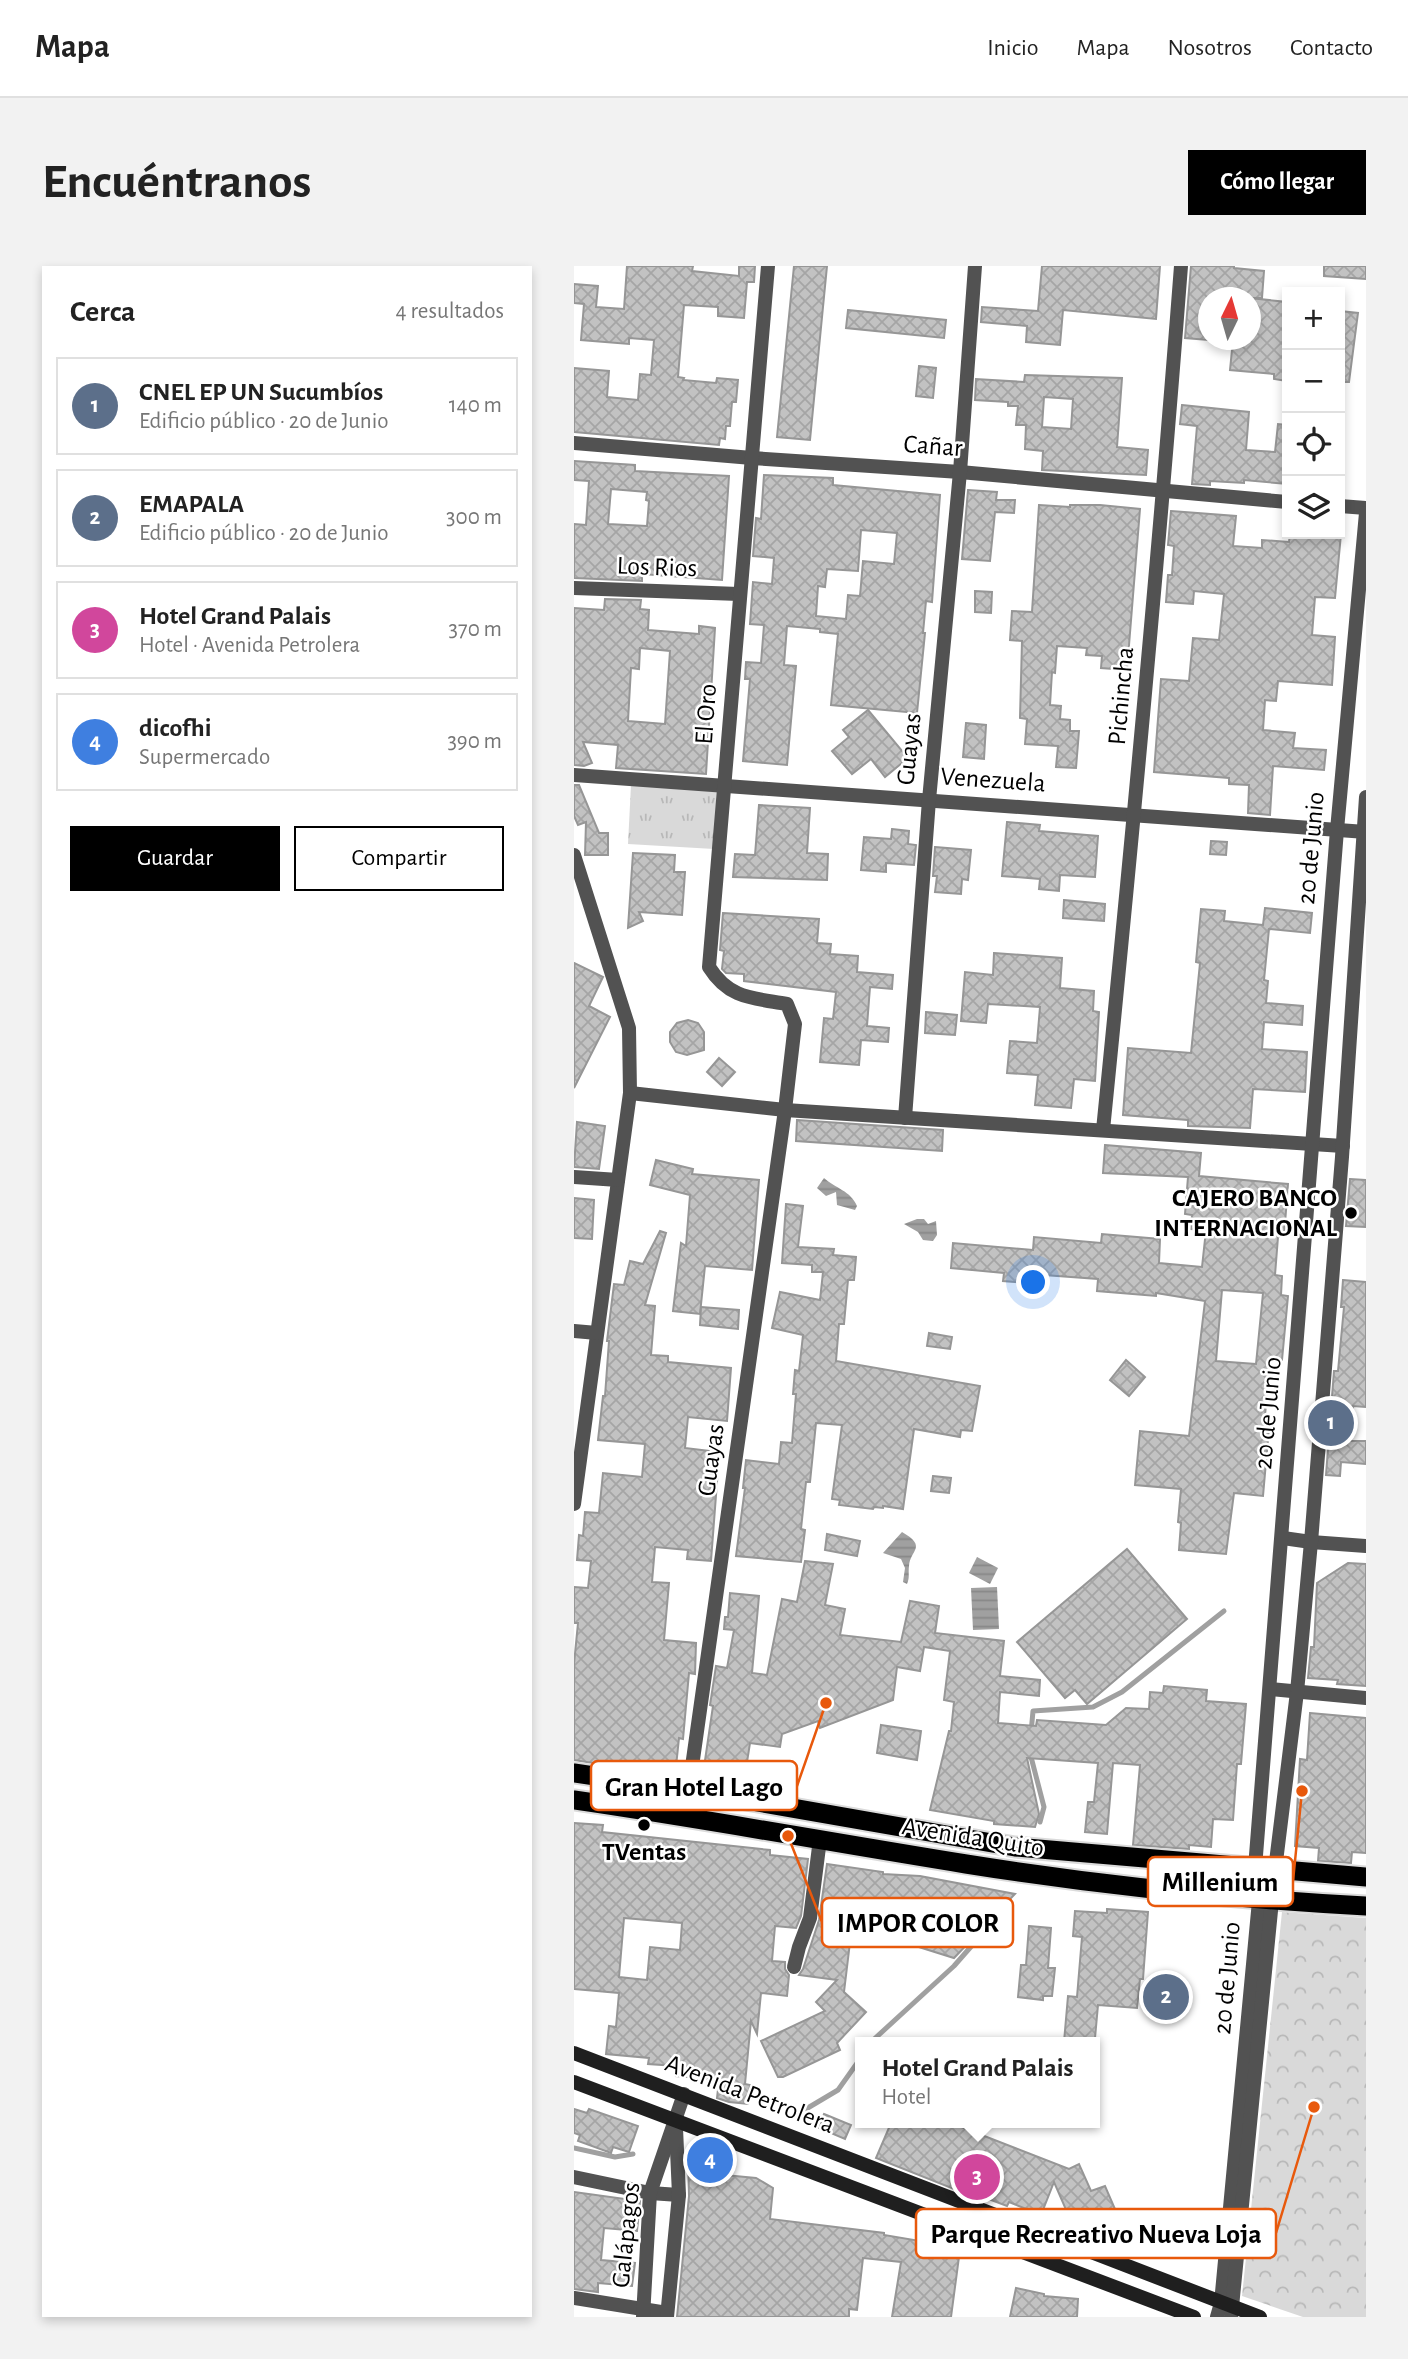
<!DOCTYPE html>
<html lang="es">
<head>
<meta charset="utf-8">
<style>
  :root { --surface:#fff; --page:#f2f2f2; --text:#222; --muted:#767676; --line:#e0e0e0; --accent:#000 }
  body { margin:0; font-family:"Alegreya Sans",sans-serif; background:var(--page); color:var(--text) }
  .controls { position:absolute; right:21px; top:21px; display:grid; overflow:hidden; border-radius:0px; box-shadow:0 4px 10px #0003 }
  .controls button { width:63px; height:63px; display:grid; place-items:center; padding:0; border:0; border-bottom:2px solid var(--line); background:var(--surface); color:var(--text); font:35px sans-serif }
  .compass { position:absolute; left:624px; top:21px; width:63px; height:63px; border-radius:50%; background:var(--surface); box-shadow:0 4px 10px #0003; rotate:5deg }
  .you { position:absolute; left:460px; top:1017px; width:24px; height:24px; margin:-18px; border:5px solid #fff; border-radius:50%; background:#1a73e8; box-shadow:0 0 0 10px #1a73e833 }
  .badge { display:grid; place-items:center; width:46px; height:46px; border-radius:50%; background:var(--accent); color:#fff; font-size:23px; font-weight:700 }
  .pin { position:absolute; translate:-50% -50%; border:4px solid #fff; box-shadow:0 2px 7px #0006 }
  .popup { position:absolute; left:281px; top:1771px; width:245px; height:91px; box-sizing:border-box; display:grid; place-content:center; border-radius:0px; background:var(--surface); filter:drop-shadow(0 2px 5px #0005); font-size:23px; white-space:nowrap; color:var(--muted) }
  .popup b { font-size:26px; color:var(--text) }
  .popup::after { content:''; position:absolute; left:50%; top:100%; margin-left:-14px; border:14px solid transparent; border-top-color:var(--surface) }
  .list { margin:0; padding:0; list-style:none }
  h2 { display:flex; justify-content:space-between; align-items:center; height:91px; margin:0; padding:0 28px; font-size:30px }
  h2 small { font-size:23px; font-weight:400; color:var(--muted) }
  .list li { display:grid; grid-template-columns:46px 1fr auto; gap:21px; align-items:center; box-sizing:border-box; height:98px; margin:0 14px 14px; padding:0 14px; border:2px solid var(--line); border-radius:0px }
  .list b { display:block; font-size:26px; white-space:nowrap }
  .list p { margin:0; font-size:23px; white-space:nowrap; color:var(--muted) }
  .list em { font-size:23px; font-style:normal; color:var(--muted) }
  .actions { display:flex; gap:14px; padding:21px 28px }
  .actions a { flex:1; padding:16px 0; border:2px solid var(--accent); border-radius:0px; text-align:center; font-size:24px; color:var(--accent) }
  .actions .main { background:var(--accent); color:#fff }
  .icon { flex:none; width:38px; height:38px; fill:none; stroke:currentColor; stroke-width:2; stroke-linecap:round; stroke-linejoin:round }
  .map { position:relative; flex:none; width:792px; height:2051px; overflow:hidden; border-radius:0px }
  header { display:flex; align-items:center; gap:42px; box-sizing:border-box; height:98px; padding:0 35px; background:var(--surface); border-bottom:2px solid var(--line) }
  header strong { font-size:33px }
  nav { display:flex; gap:38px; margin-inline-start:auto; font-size:24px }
  .intro { display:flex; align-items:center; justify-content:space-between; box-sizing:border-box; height:168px; padding:0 42px }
  h1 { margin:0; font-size:49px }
  .button { padding:18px 32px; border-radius:0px; background:var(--accent); color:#fff; font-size:24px; font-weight:700 }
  main { display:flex; gap:42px; padding:0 42px }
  aside { flex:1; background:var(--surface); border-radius:0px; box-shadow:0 4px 10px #0003 }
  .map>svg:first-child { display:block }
  .grass { fill:url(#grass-tufts) }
  .forest { fill:url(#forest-crowns) }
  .water { fill:url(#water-rules) }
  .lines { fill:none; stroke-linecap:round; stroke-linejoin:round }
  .stream { stroke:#a0a0a0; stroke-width:5 }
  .building { fill:url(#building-cross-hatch); stroke:#969696; stroke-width:2; fill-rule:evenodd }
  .trunk-casing { stroke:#dbdbdb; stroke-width:23 }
  .minor { stroke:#525252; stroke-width:14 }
  .tertiary { stroke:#525252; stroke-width:14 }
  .secondary { stroke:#1f1f1f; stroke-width:14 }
  .trunk { stroke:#000; stroke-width:19 }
  .poi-dot { fill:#000; stroke:#fff; stroke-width:2.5 }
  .labels { text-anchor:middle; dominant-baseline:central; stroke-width:5; stroke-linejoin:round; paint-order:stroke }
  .street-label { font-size:26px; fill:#000; stroke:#fff }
  .poi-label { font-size:26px; font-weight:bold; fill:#000; stroke:#fff; text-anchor:end }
  .leader { fill:none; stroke:#e8590c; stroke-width:2.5 }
  .callout-dot { fill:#e8590c; stroke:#fff; stroke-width:2.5 }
  .callout { fill:#fff; stroke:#e8590c; stroke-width:2.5 }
  .callout-label { font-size:28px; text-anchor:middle; font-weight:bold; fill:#000 }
</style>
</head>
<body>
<header>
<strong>Mapa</strong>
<nav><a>Inicio</a><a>Mapa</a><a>Nosotros</a><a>Contacto</a></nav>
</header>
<div class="intro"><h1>Encuéntranos</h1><a class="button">Cómo llegar</a></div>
<main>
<aside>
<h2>Cerca<small>4 resultados</small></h2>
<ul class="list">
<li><span class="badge" style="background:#5c6f8a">1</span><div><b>CNEL EP UN Sucumbíos</b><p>Edificio público · 20 de Junio</p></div><em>140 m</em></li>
<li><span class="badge" style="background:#5c6f8a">2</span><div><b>EMAPALA</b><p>Edificio público · 20 de Junio</p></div><em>300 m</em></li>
<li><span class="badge" style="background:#d1479c">3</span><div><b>Hotel Grand Palais</b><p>Hotel · Avenida Petrolera</p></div><em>370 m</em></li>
<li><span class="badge" style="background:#3f7fe0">4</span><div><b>dicofhi</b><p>Supermercado</p></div><em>390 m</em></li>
</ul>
<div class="actions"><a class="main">Guardar</a><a>Compartir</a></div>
</aside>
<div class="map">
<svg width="792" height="2051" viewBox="0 0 792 2051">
  <defs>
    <pattern id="grass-tufts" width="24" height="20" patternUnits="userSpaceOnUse" patternTransform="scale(1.75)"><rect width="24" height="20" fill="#d9d9d9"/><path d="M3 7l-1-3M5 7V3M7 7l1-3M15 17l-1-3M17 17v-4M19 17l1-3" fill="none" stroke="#b8b8b8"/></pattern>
    <pattern id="forest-crowns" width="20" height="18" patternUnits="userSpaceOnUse" patternTransform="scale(1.75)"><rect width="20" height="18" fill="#d9d9d9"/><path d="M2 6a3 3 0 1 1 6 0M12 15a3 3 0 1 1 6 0" fill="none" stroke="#b8b8b8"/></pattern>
    <pattern id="water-rules" width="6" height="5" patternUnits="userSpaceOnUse" patternTransform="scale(1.75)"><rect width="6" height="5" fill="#a0a0a0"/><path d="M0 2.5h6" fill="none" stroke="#888"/></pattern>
    <pattern id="building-cross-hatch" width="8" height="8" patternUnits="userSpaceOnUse" patternTransform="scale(1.75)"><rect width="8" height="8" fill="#c2c2c2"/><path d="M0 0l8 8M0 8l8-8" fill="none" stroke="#a5a5a5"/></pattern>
  </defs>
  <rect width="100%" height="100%" fill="#fff"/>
  <path class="grass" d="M57 519 143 524 140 583 54 578Z"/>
  <path class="forest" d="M708 1646 792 1652V2051H729L668 2030Z"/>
  <g class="water">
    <path d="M250 912C261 922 277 925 283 940L281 944 263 939 262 926 252 930 243 922Z"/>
    <path d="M343 953H350L354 958 362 955 363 969 359 975 349 974 344 966 330 958Z"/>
    <path d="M328 1266C354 1281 336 1284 335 1300 334 1308 336 1311 333 1318L329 1316 331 1302 327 1293 309 1287Z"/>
    <path d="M403 1291 424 1302 416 1318 395 1307Z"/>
    <path d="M423 1321 425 1363 399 1364 397 1322Z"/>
  </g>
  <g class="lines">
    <g class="stream">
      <path d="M457 1467 459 1445 519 1441 548 1426 650 1345"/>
      <path d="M456 1487 470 1541 466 1556"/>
      <path d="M297 1776 380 1700 430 1643"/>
      <path d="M232 1843 264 1824 286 1793"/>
      <path d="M0 1882 41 1891 59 1888"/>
    </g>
  </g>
  <g class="building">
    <path d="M53 0H119L118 5 165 10V0H181L180 16H173L170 52 144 50V41L110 39 104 111 110 112 109 114 142 117 143 112 164 114 162 136H158L156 160H152L151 173 146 172 145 179 0 166V102L35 105 33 131 64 134 66 108 77 109 80 74 55 72V78L7 74 10 38 0 37V18L24 20 22 41 50 43Z"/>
    <path d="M220 0H253L236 174 203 171Z"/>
    <path d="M468 0H586L582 53 489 44 486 79 452 76 453 60 407 56 408 41 464 45Z"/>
    <path d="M617 0H660V2L690 5 688 32H634V74L611 72Z"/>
    <path d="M750 0H792V13L750 10Z"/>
    <path d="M676 32 713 36V115L700 113V108L656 104 659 74H676Z"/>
    <path d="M274 44 372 54 370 72 272 62Z"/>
    <path d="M766 45 784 47 775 116H766Z"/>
    <path d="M345 100 362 102 359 132 342 130Z"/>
    <path d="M451 109 548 112 543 181 574 184 572 209 468 204 469 185 451 183 452 159H442L444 140H434V136L401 134 402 113 450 116ZM470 131 499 133 497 163 468 161Z"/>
    <path d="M608 139 675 146 672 184 701 186 704 158 713 159V218L670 214V217L636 215V219L618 218 623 160 606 158Z"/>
    <path d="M0 195 61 199V205L155 210 148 314 68 308V315L0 312V258L12 259 15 215 0 214ZM37 223 73 226 72 234 75 235 73 260 34 258Z"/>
    <path d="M190 209 259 212V219L366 229 358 336 352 335 349 367H351L343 447 257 439 264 368 246 366V363L213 360 210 399 222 400 213 499 169 495 176 413H171L172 396 187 397 190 359 176 358 179 316 198 318 200 292 179 290 182 252 187 253ZM287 264 323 267 320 298 289 295 286 330 274 329 272 353 242 350 244 320 251 321 253 303 284 305Z"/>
    <path d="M394 224 423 226 422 234H441L440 247 421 246 416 295 388 293Z"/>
    <path d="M465 239 496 241V239H526L566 243 553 404 527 402 528 390 512 389 513 382 483 380 481 407 478 406 476 439 487 440 486 453 496 454V465H505L502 502 482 501 484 480 451 478 453 453 446 452 448 375 436 374 438 345 458 346Z"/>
    <path d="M597 245 662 250 659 280 688 282V274L715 276 716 268H767L761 332 741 331 738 369 761 371 758 419 704 415 702 435 691 434 689 464 721 467 719 482 752 484 750 504 699 500 696 549 674 547 675 519 655 518V512L580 506 587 413 615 415 619 372 645 374 650 328 620 325 619 338 592 336 594 309H598L600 280 594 279Z"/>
    <path d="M401 325 418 326 417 347 401 346Z"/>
    <path d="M31 333 67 334 66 343 75 344 74 364 125 368V360L141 362 132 508 42 502 44 479 9 476 18 497 10 500 0 499V342L30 344ZM66 382 96 385 91 458 54 455 57 402 65 403Z"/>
    <path d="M294 444 334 492 311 511 297 493 278 508 258 485 275 471 269 464Z"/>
    <path d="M392 457 412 459 410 493 389 491Z"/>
    <path d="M0 519H5L25 567H34V589H11L12 556 4 559 0 550Z"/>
    <path d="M185 539 236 542 233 587 254 588 253 614 159 611 161 588 181 589Z"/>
    <path d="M433 556 466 559 465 565 524 570 521 611 486 609 485 625 465 623 466 613 428 610Z"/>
    <path d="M318 563 335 565 334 578 342 579 340 599 312 597V606L287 604 290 571 317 573Z"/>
    <path d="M637 575 653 576 652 589 636 588Z"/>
    <path d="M361 581 397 584 394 614 388 613 387 628 361 626 363 610H359Z"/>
    <path d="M59 587 101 589 100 606H111L108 649 65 646 69 655 54 662Z"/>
    <path d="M490 634 531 638 530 655 489 652Z"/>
    <path d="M691 642 738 647 736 667 695 663 690 714 694 715 692 737 729 740 728 759 690 756 688 783 733 786 731 826 679 823 676 862 614 860V854L549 849 554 782 617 787 626 697 622 696 627 643 651 645 650 655 689 659Z"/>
    <path d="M149 647 245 653 243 677 257 678 256 688 284 690 283 706 319 709 318 723 296 721 293 760 315 762 314 776 287 774 285 799 246 796 250 752 259 753 262 726 170 715V708L152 707 148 703 150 685 146 684Z"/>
    <path d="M420 687 488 692 486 722 520 725 519 745 525 746 521 815 500 813 497 842 461 839 464 809 433 807 436 775 463 777 466 741 414 738 412 757 387 755 391 706 419 709Z"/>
    <path d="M0 697 29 711 15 740 36 751 0 822Z"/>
    <path d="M352 746 383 749 381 769 351 767Z"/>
    <path d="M114 754 124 757 130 766V784L113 789 102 786 96 776V766L103 757Z"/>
    <path d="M145 792 161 806 148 820 133 806Z"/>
    <path d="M223 854 369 864 368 885 222 875Z"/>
    <path d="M3 856 31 860 25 903 0 901Z"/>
    <path d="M531 879 627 887 625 910 714 918 710 971H704L701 1009 708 1010 707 1029 714 1030 708 1094 696 1093 690 1161 695 1162 689 1230 660 1227 652 1288 605 1284 607 1257 604 1256 607 1223 561 1219 566 1165 615 1170 631 1035 582 1027V1030L523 1025 524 1013 456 1008 455 1017 429 1015 430 1007 377 1002 379 977 459 984 460 971 527 977 528 968 586 973 585 997 628 1001 632 964 617 963 618 949 611 948 614 911 529 907ZM648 1024 689 1027 682 1098 642 1095Z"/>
    <path d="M82 894 119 903 118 908 185 914 178 1004 131 1000 126 1048 99 1045 107 977 112 980 116 929 76 919Z"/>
    <path d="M776 913 792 914V961L772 960Z"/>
    <path d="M0 932 20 934 18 973 0 972Z"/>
    <path d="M212 938 229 940 224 981 260 983 259 989 282 991 280 1014H274L270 1058H265L262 1095 406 1120 398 1165 387 1164 386 1171 340 1163 329 1243 309 1240V1242L300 1241 299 1243 265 1239 266 1234 258 1233 268 1159 242 1157 236 1216H232L227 1263 231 1264 227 1296 162 1290 171 1222H169L172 1194 205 1198 207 1176 218 1177 222 1128H219L221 1104 225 1105 229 1069 198 1062 206 1026 246 1034 249 1006H238V999L208 997Z"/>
    <path d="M86 965 92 967 71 1039 81 1040 77 1089 94 1090V1096L157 1102 153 1155 114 1151 111 1182 135 1185 134 1202 144 1203 137 1295 113 1293 114 1284 81 1281 78 1316 95 1317 90 1374 122 1377 121 1408 115 1407 109 1473 105 1472 101 1510 0 1494V1398L4 1357H0V1321L14 1322 17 1295 3 1294 5 1269 9 1270 11 1246 25 1247 29 1207 68 1211 71 1178 24 1174 29 1130H31L35 1075H33L40 1018 50 1019 56 995 69 998Z"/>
    <path d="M769 1014 792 1016V1141L779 1140 776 1175H792V1198L767 1196 766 1210 752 1209 760 1105H764L770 1041H767Z"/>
    <path d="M127 1041 165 1044 164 1063 126 1059Z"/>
    <path d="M355 1067 378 1071 376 1083 353 1080Z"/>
    <path d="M552 1094 571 1111 555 1130 536 1114Z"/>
    <path d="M359 1210 377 1212 375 1227 357 1225Z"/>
    <path d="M253 1268 286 1275 283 1290 251 1284Z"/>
    <path d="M553 1283 613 1353 513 1438 501 1424 491 1432 443 1376Z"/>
    <path d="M231 1295 259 1298 251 1339 271 1343 266 1369 327 1376 336 1335 365 1340 361 1367 430 1375 426 1410 466 1414 465 1430 426 1426 424 1457 462 1460 463 1454 532 1459 552 1442 575 1443 576 1426 589 1427 590 1420 633 1424 632 1435 672 1438 667 1498H663L659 1554 639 1553 637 1581 615 1579V1583L559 1579 566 1499 539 1497 533 1568 511 1566 514 1536H520L524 1497 453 1492 465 1548 461 1561 420 1558V1555L356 1544 375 1465H377L380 1436 370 1434 376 1385 350 1381 346 1405 323 1401 319 1434 246 1462 244 1455 208 1468 206 1481 176 1477 170 1515 129 1508 139 1440 136 1439 142 1400 153 1402 160 1364 150 1363 151 1351H154L156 1327 185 1330 178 1407 193 1409 208 1333 223 1336Z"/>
    <path d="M774 1297 792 1298V1420L763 1418 764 1414 734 1412 737 1381H740L743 1317Z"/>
    <path d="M736 1447 792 1452V1587L778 1586 777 1597 744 1595 745 1582 721 1580 726 1493 733 1494Z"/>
    <path d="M307 1459 347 1465 343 1494 303 1487Z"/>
    <path d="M0 1557 29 1559 28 1566 196 1584V1589L234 1593 227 1650 222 1662 201 1660 198 1695 211 1696V1703L215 1709 213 1730 187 1727 183 1768 177 1755 171 1818 176 1819 174 1838 155 1836 143 1832 144 1823 138 1822V1813L102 1810 103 1800 74 1798 75 1792 32 1788 35 1760 42 1761 45 1727 0 1723ZM50 1652 108 1657 106 1684 76 1681 73 1714 45 1711Z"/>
    <path d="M253 1598 309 1606V1608L346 1610 441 1628 380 1692 332 1677 303 1675 304 1671 277 1668 270 1726 292 1746 263 1777 266 1784 209 1811H204L187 1775 251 1745 242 1736 263 1714 225 1709 229 1703 245 1654Z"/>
    <path d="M533 1643 574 1646 569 1713H566L563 1742 524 1739 521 1772H512L511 1776H490L494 1730 503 1731 508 1671 499 1670 501 1645 533 1647Z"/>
    <path d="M455 1660 477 1662 474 1702H481L478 1730H469V1734L444 1731 447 1699H452Z"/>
    <path d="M0 1843 13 1847 15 1843 64 1860 55 1886 39 1881 37 1887 4 1875 6 1869 0 1867Z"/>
    <path d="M250 1848 277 1859 271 1873 245 1862Z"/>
    <path d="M317 1857H377L495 1903 505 1898 517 1925 531 1920 544 1950 503 1969 480 1916 467 1949 435 1936 433 1940 396 1926 395 1929 302 1892Z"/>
    <path d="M114 1894 141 1896 140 1908 182 1912 199 1922 196 1953 310 1967V1969L352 1976 350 1988 385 1991 377 2051H318L327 1996 289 1992 283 2044 275 2043V2051H103L115 1930Z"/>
    <path d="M0 1926 66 1935 63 1965 30 1962 27 1994 61 1997 58 2020 24 2017V2026L0 2023Z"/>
    <path d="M442 2022 470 2028V2030L504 2033 503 2051H436Z"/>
  </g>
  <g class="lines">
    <g class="trunk-casing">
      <g id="trunk">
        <path d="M0 1507 115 1524 441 1581 792 1611"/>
        <path d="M0 1534C131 1553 261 1577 392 1598 524 1619 658 1633 792 1640"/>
      </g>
    </g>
    <g class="minor">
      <path d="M0 177 178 192 386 206 713 236"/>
      <path d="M766 240 792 242"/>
      <path d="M0 322 165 328"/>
      <path d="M0 509 792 566"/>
      <path d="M0 589 55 762 56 827 0 1238"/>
      <path d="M56 827 211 844 769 880"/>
      <path d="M331 852 355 534 386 206 401 0"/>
      <path d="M529 864C558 576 585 288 607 0"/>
      <path d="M0 911 44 914"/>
      <path d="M0 1065 23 1067"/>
      <path d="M709 1272 737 1276 792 1280"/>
      <path d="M696 1423 792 1432"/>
      <path d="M111 1550 211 844 221 758 213 738C179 732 155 733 135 701L194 0"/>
      <path d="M220 1701 225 1681 236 1652 246 1573"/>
      <path d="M0 1911 76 1927 105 1929"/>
      <path d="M0 2032 93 2047"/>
    </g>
    <g class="tertiary">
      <path d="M69 2051 76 1927 110 1828"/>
      <path d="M93 2051 105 1929 102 1862"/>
      <path d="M643 2051 647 2037 685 1635 681 1602 763 564 792 247"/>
      <path d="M657 2051 701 1604 723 1426 737 1276 768 891 792 531"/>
    </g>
    <g class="secondary">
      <path d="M0 1787 686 2051"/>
      <path d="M0 1816 620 2051"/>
    </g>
    <use href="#trunk" class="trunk"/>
  </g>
  <g class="poi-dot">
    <circle cx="777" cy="947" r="7"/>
    <circle cx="70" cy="1559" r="7"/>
  </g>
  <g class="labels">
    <g class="street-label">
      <text transform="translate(359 180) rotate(4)">Cañar</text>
      <text transform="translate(83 301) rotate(2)">Los Rios</text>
      <text transform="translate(547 430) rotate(-85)">Pichincha</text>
      <text transform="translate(132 448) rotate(-86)">El Oro</text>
      <text transform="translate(335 483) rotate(-84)">Guayas</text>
      <text transform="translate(419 514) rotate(4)">Venezuela</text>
      <text transform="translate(737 582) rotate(-85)">20 de Junio</text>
      <text transform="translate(694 1147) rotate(-85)">20 de Junio</text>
      <text transform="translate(137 1194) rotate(-82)">Guayas</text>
      <text transform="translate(399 1571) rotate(9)">Avenida Quito</text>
      <text transform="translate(653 1712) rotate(-85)">20 de Junio</text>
      <text transform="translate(176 1828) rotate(21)">Avenida Petrolera</text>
      <text transform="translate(52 1969) rotate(-84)">Galápagos</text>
    </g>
    <g class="poi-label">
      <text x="763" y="932">CAJERO BANCO<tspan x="763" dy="30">INTERNACIONAL</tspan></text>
      <text x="70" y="1586" text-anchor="middle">TVentas</text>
    </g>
  </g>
  <path class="leader" d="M252 1437L223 1520M728 1525L719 1615M214 1570L248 1656M740 1841L702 1967"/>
  <g class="callout-dot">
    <circle cx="252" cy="1437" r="7"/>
    <circle cx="728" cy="1525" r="7"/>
    <circle cx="214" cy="1570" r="7"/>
    <circle cx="740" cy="1841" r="7"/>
  </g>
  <g class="callout">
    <rect x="17" y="1495" width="206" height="49" rx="7"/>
    <rect x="574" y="1591" width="145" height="49" rx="7"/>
    <rect x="248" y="1632" width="191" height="49" rx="7"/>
    <rect x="342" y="1943" width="360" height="49" rx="7"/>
  </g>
  <g class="callout-label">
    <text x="120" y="1530">Gran Hotel Lago</text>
    <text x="646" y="1625">Millenium</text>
    <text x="344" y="1666">IMPOR COLOR</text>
    <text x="522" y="1977">Parque Recreativo Nueva Loja</text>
  </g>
</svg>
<div class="controls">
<button>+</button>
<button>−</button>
<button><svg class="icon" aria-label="locate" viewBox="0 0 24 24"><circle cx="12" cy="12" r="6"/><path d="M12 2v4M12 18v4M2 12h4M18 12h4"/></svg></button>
<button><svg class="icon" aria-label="layers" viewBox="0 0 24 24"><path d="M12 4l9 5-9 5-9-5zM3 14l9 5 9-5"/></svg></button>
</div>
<svg class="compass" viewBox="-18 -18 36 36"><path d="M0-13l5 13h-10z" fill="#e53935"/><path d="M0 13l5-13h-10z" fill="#767676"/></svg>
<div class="you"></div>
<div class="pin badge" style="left:757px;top:1157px;background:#5c6f8a">1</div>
<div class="pin badge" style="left:592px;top:1731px;background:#5c6f8a">2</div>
<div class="pin badge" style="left:403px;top:1911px;background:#d1479c">3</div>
<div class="popup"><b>Hotel Grand Palais</b>Hotel</div>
<div class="pin badge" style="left:136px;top:1894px;background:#3f7fe0">4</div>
</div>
</main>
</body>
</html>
